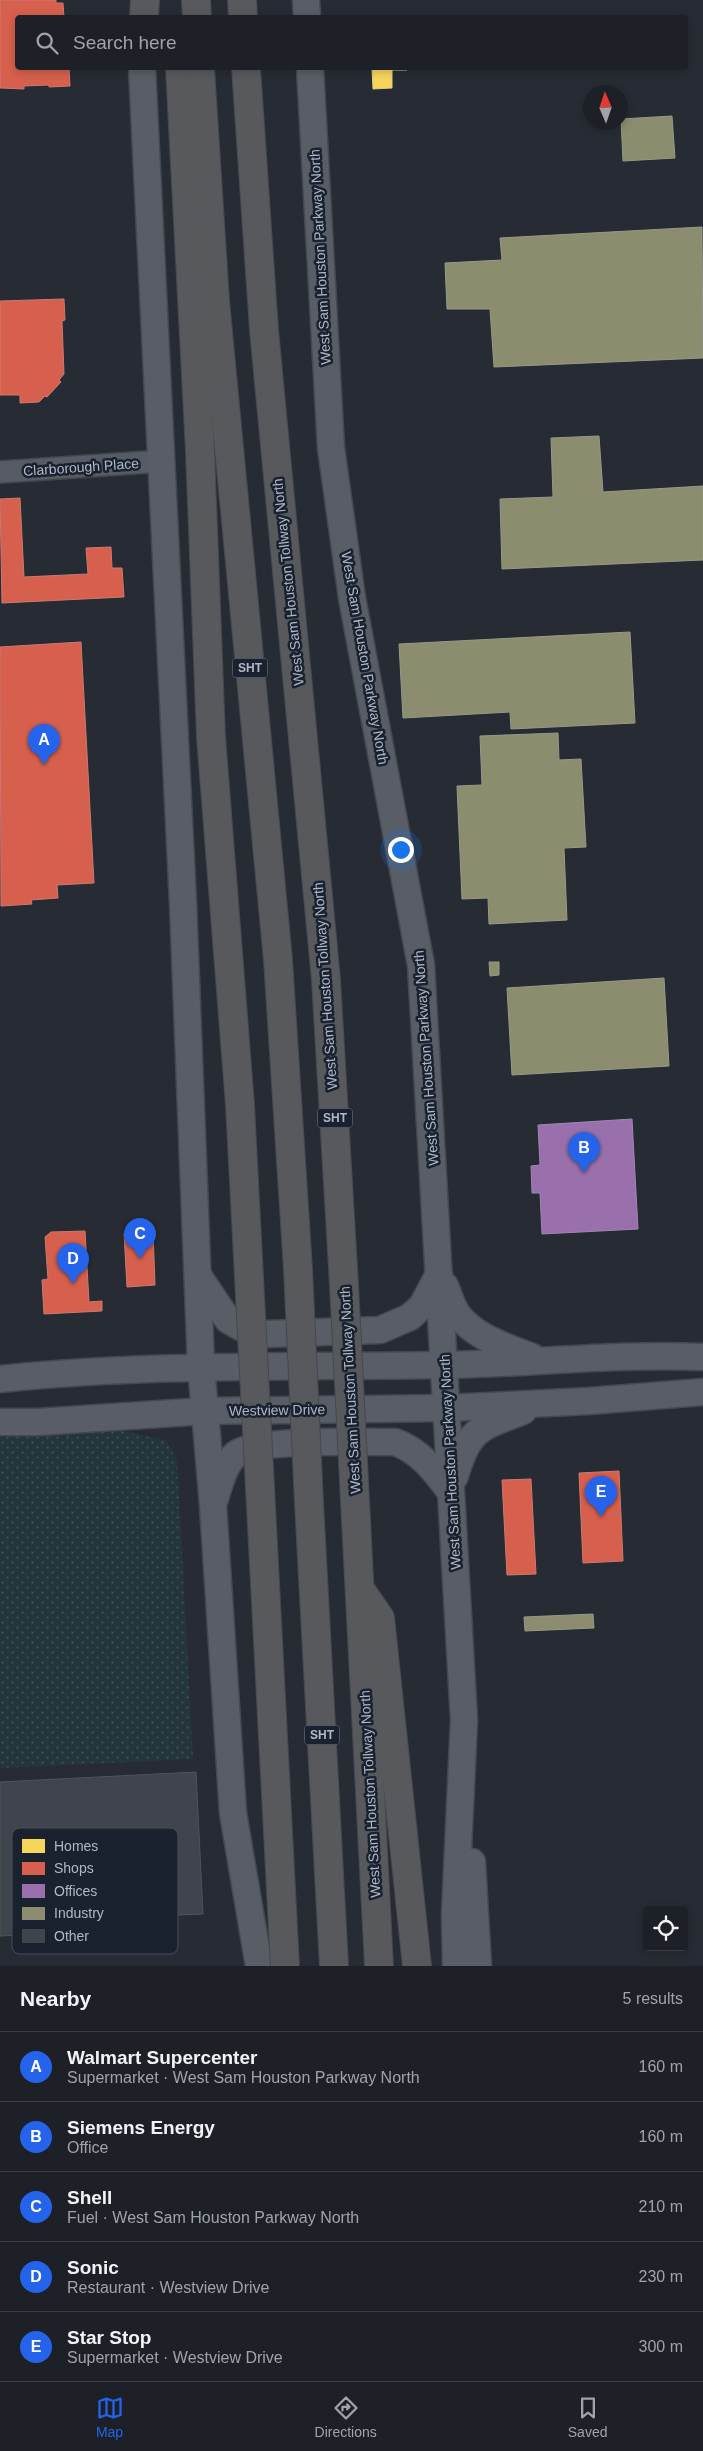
<!DOCTYPE html>
<html lang="en">
<head>
<meta charset="utf-8">
<style>
  :root { --surface:#1d2127; --page:#2a2e33; --text:#f1f3f6; --muted:#a0a3a7; --line:#3b3e44; --accent:#2563eb }
  body { margin:0; font-family:Helvetica,sans-serif; background:var(--page); color:var(--text) }
  .controls { position:absolute; right:15px; bottom:15px; display:grid; overflow:hidden; border-radius:5px; box-shadow:0 2px 8px #0003 }
  .controls button { width:45px; height:45px; display:grid; place-items:center; padding:0; border:0; border-bottom:1px solid var(--line); background:var(--surface); color:var(--text); font:25px sans-serif }
  .compass { position:absolute; left:583px; top:85px; width:45px; height:45px; border-radius:50%; background:var(--surface); box-shadow:0 2px 8px #0003; rotate:358deg }
  .you { position:absolute; left:400px; top:849px; width:18px; height:18px; margin:-12px; border:4px solid #fff; border-radius:50%; background:#1a73e8; box-shadow:0 0 0 8px #1a73e833 }
  .badge { display:grid; place-items:center; width:32px; height:32px; border-radius:50%; background:var(--accent); color:#fff; font-size:16px; font-weight:700 }
  .pin { position:absolute; translate:-50% -41px; filter:drop-shadow(0 1px 2px #0008) }
  .pin::after { content:''; position:absolute; top:26px; width:18px; height:15px; background:inherit; clip-path:polygon(0 0,100% 0,50% 100%) }
  .list { margin:0; padding:0; list-style:none }
  h2 { display:flex; justify-content:space-between; align-items:center; height:65px; margin:0; padding:0 20px; font-size:21px }
  h2 small { font-size:16px; font-weight:400; color:var(--muted) }
  .list li { display:grid; grid-template-columns:32px 1fr auto; gap:15px; align-items:center; box-sizing:border-box; height:70px; padding:0 20px; border-top:1px solid var(--line) }
  .list b { display:block; font-size:19px; white-space:nowrap }
  .list p { margin:0; font-size:16px; white-space:nowrap; color:var(--muted) }
  .list em { font-size:16px; font-style:normal; color:var(--muted) }
  .icon { flex:none; width:28px; height:28px; fill:none; stroke:currentColor; stroke-width:2; stroke-linecap:round; stroke-linejoin:round }
  .map { position:relative; flex:none; width:703px; height:1966px; overflow:hidden }
  .search { position:absolute; background:var(--surface); box-shadow:0 2px 8px #0003; left:15px; right:15px; top:15px; height:55px; display:flex; align-items:center; gap:12px; box-sizing:border-box; padding:0 18px; border-radius:5px; color:var(--muted); font-size:19px }
  .sheet { height:415px; background:var(--surface) }
  nav { display:flex; justify-content:space-around; align-items:center; box-sizing:border-box; height:70px; border-top:1px solid var(--line); background:var(--surface); font-size:14px; color:var(--muted) }
  nav a { display:grid; justify-items:center; gap:2px }
  nav .on { color:var(--accent) }
  .map>svg:first-child { display:block }
  .grass { fill:url(#grass-dots) }
  .homes { fill:#f6d55c; stroke:#e1cc7c }
  .shops { fill:#d6604d; stroke:#cb7a72 }
  .offices { fill:#9970ab; stroke:#a086b3 }
  .industry { fill:#8c8c6e; stroke:#979989 }
  .building { fill:#40444c; stroke:#4f545c }
  .lines { fill:none; stroke-linecap:round; stroke-linejoin:round }
  .minor-casing { stroke:#43474d; stroke-width:24 }
  .major-casing { stroke:#444951; stroke-width:29 }
  .highway-casing { stroke:#444850; stroke-width:30 }
  .minor { stroke:#575b63; stroke-width:21 }
  .major { stroke:#595d65; stroke-width:26 }
  .highway { stroke:#57595d; stroke-width:28 }
  .highway-bridge-casing { stroke:#444850; stroke-width:30; stroke-linecap:butt }
  .highway-bridge { stroke:#57595d; stroke-width:28 }
  .labels { text-anchor:middle; dominant-baseline:central; stroke-width:5; stroke-linejoin:round; paint-order:stroke }
  .shield { fill:#1a222f; stroke:#838b99; stroke-width:1 }
  .shield-label { font-size:12px; font-weight:bold; fill:#b0b8c7 }
  .street-label { font-size:14px; fill:#b0b8c7; stroke:#1a222f }
  .key { fill:#1a222f; stroke:#474f5d; stroke-width:1 }
  .key-label { font-size:14px; fill:#b0b8c7 }
</style>
</head>
<body>
<div class="map">
<svg width="703" height="1966" viewBox="0 0 703 1966">
  <defs>
    <pattern id="grass-dots" width="8" height="8" patternUnits="userSpaceOnUse" patternTransform="scale(1.25)"><rect width="8" height="8" fill="#24363a"/><path d="M2 2h.1M6 6h.1" fill="none" stroke="#415155" stroke-width="1.8" stroke-linecap="round"/></pattern>
  </defs>
  <rect width="100%" height="100%" fill="#272c34"/>
  <path class="grass" d="M122 1431 166 1440 177 1460 193 1759 0 1768V1437Z"/>
  <path class="homes" d="M361 68H407V70H392V88L373 89 372 69Z"/>
  <g class="shops">
    <path d="M0 0H56V3H63L64 18H18V68H69L70 86 49 87V85L24 86V89L0 88Z"/>
    <path d="M64 299 65 320 62 321 64 374 59 380 61 382 47 397 45 396 39 402 20 403V395H0V301Z"/>
    <path d="M20 498 24 577 88 574 86 548 111 547 112 568H122L124 597 2 603 0 499Z"/>
    <path d="M81 642 94 883 57 885 58 898 31 900 32 904 1 906 0 647Z"/>
    <path d="M85 1231 89 1302 102 1301V1311L44 1314 42 1280 48 1279 45 1237 51 1232Z"/>
    <path d="M153 1232 155 1285 127 1287 124 1233Z"/>
    <path d="M619 1471 623 1561 583 1563 579 1473Z"/>
    <path d="M531 1479 536 1574 507 1575 502 1480Z"/>
  </g>
  <path class="offices" d="M632 1119 638 1229 542 1234 540 1193H532L531 1166 540 1165 538 1125Z"/>
  <g class="industry">
    <path d="M672 116 675 158 623 161 621 119Z"/>
    <path d="M702 227 703 358 494 367 490 309H447L445 263 502 260 500 238Z"/>
    <path d="M599 436 603 492 703 486V560L502 569 500 499 553 497 551 438Z"/>
    <path d="M630 632 635 723 511 729 510 712 403 718 399 644Z"/>
    <path d="M558 733 559 760 581 759 586 847 564 848 567 920 489 924 488 898 462 899 457 786 482 785 480 736Z"/>
    <path d="M489 962H499V975L490 976Z"/>
    <path d="M664 978 669 1066 512 1075 507 988Z"/>
    <path d="M593 1614 594 1628 525 1631 524 1617Z"/>
  </g>
  <path class="building" d="M196 1772 203 1914 55 1920 56 1933 0 1936V1782Z"/>
  <g class="lines">
    <g class="minor-casing">
      <path id="minor" d="M0 472 163 461"/>
    </g>
    <g class="major-casing">
      <g id="major">
        <path d="M306 0 307 18"/>
        <path d="M142 68 183 903 201 1366 213 1505 233 1813 259 1966"/>
        <path d="M310 68 331 448 352 598 421 965 464 1720 455 1914 456 1966"/>
        <path d="M199 1277 228 1320 242 1328 266 1334 380 1330 410 1317 422 1306 439 1274"/>
        <path d="M445 1286C449 1295 452 1307 458 1315 476 1338 505 1346 532 1357"/>
        <path d="M0 1379C147 1364 295 1367 442 1365 529 1364 616 1353 703 1357"/>
        <path d="M0 1422H38L205 1411 447 1408 589 1401 703 1392"/>
        <path d="M455 1476C469 1428 479 1428 523 1411"/>
        <path d="M215 1499C219 1485 224 1464 236 1454 254 1439 366 1442 395 1442 420 1451 434 1470 450 1491"/>
        <path d="M472 1862 478 1966"/>
      </g>
    </g>
    <g class="highway-casing">
      <g id="highway">
        <path d="M196 0 197 18"/>
        <path d="M242 0 243 18"/>
        <path d="M144 18 145 0"/>
        <path d="M180 68 200 451 211 737 240 1105"/>
        <path d="M200 68 215 301 278 960 298 1269"/>
        <path d="M246 68 264 330 326 980 344 1285"/>
        <path d="M355 1501 379 1966"/>
        <path d="M309 1503 334 1966"/>
        <path d="M362 1592 380 1618 417 1966"/>
      </g>
    </g>
    <use href="#minor" class="minor"/>
    <use href="#major" class="major"/>
    <use href="#highway" class="highway"/>
    <g class="highway-bridge-casing">
      <g id="highway-bridge">
        <path d="M240 1105 285 1966"/>
        <path d="M298 1269 309 1503"/>
        <path d="M344 1285 355 1501"/>
      </g>
    </g>
    <use href="#highway-bridge" class="highway-bridge"/>
  </g>
  <g class="labels">
    <g class="shield">
      <rect x="232.5" y="658.5" width="35" height="19" rx="4"/>
      <rect x="317.5" y="1108.5" width="35" height="19" rx="4"/>
      <rect x="304.5" y="1725.5" width="35" height="19" rx="4"/>
    </g>
    <g class="shield-label">
      <text x="250" y="668">SHT</text>
      <text x="335" y="1118">SHT</text>
      <text x="322" y="1735">SHT</text>
    </g>
    <g class="street-label">
      <text transform="translate(320 257) rotate(-93)">West Sam Houston Parkway North</text>
      <text transform="translate(81 467) rotate(-4)">Clarborough Place</text>
      <text transform="translate(288 582) rotate(-96)">West Sam Houston Tollway North</text>
      <text transform="translate(365 658) rotate(80)">West Sam Houston Parkway North</text>
      <text transform="translate(325 986) rotate(-94)">West Sam Houston Tollway North</text>
      <text transform="translate(426 1058) rotate(-94)">West Sam Houston Parkway North</text>
      <text transform="translate(350 1390) rotate(-93)">West Sam Houston Tollway North</text>
      <text transform="translate(277 1410) rotate(-1)">Westview Drive</text>
      <text transform="translate(450 1462) rotate(-93)">West Sam Houston Parkway North</text>
      <text transform="translate(370 1794) rotate(-93)">West Sam Houston Tollway North</text>
    </g>
  </g>
  <rect x="12" y="1828" width="166" height="126" rx="8" class="key"/>
  <rect x="22" y="1839" width="23" height="14" fill="#f6d55c"/>
  <rect x="22" y="1862" width="23" height="13" fill="#d6604d"/>
  <rect x="22" y="1884" width="23" height="14" fill="#9970ab"/>
  <rect x="22" y="1907" width="23" height="13" fill="#8c8c6e"/>
  <rect x="22" y="1929" width="23" height="14" fill="#40444c"/>
  <g class="key-label">
    <text x="54" y="1851">Homes</text>
    <text x="54" y="1873">Shops</text>
    <text x="54" y="1896">Offices</text>
    <text x="54" y="1918">Industry</text>
    <text x="54" y="1941">Other</text>
  </g>
</svg>
<div class="controls">
<button><svg class="icon" aria-label="locate" viewBox="0 0 24 24"><circle cx="12" cy="12" r="6"/><path d="M12 2v4M12 18v4M2 12h4M18 12h4"/></svg></button>
</div>
<svg class="compass" viewBox="-18 -18 36 36"><path d="M0-13l5 13h-10z" fill="#e53935"/><path d="M0 13l5-13h-10z" fill="#a0a3a7"/></svg>
<div class="you"></div>
<div class="pin badge" style="left:44px;top:765px">A</div>
<div class="pin badge" style="left:584px;top:1173px">B</div>
<div class="pin badge" style="left:140px;top:1259px">C</div>
<div class="pin badge" style="left:73px;top:1284px">D</div>
<div class="pin badge" style="left:601px;top:1517px">E</div>
<div class="search"><svg class="icon" aria-label="search" viewBox="0 0 24 24"><circle cx="10" cy="10" r="6"/><path d="M15 15l6 6"/></svg>Search here</div>
</div>
<section class="sheet">
<h2>Nearby<small>5 results</small></h2>
<ul class="list">
<li><span class="badge">A</span><div><b>Walmart Supercenter</b><p>Supermarket · West Sam Houston Parkway North</p></div><em>160 m</em></li>
<li><span class="badge">B</span><div><b>Siemens Energy</b><p>Office</p></div><em>160 m</em></li>
<li><span class="badge">C</span><div><b>Shell</b><p>Fuel · West Sam Houston Parkway North</p></div><em>210 m</em></li>
<li><span class="badge">D</span><div><b>Sonic</b><p>Restaurant · Westview Drive</p></div><em>230 m</em></li>
<li><span class="badge">E</span><div><b>Star Stop</b><p>Supermarket · Westview Drive</p></div><em>300 m</em></li>
</ul>
</section>
<nav>
<a class="on"><svg class="icon" aria-label="map" viewBox="0 0 24 24"><path d="M3 6l6-2 6 2 6-2v14l-6 2-6-2-6 2zM9 4v14M15 6v14"/></svg>Map</a>
<a><svg class="icon" aria-label="directions" viewBox="0 0 24 24"><path d="M12 3l9 9-9 9-9-9zM9 14v-3h6M13 9l2 2-2 2"/></svg>Directions</a>
<a><svg class="icon" aria-label="saved" viewBox="0 0 24 24"><path d="M7 4h10v16l-5-4-5 4z"/></svg>Saved</a>
</nav>
</body>
</html>
